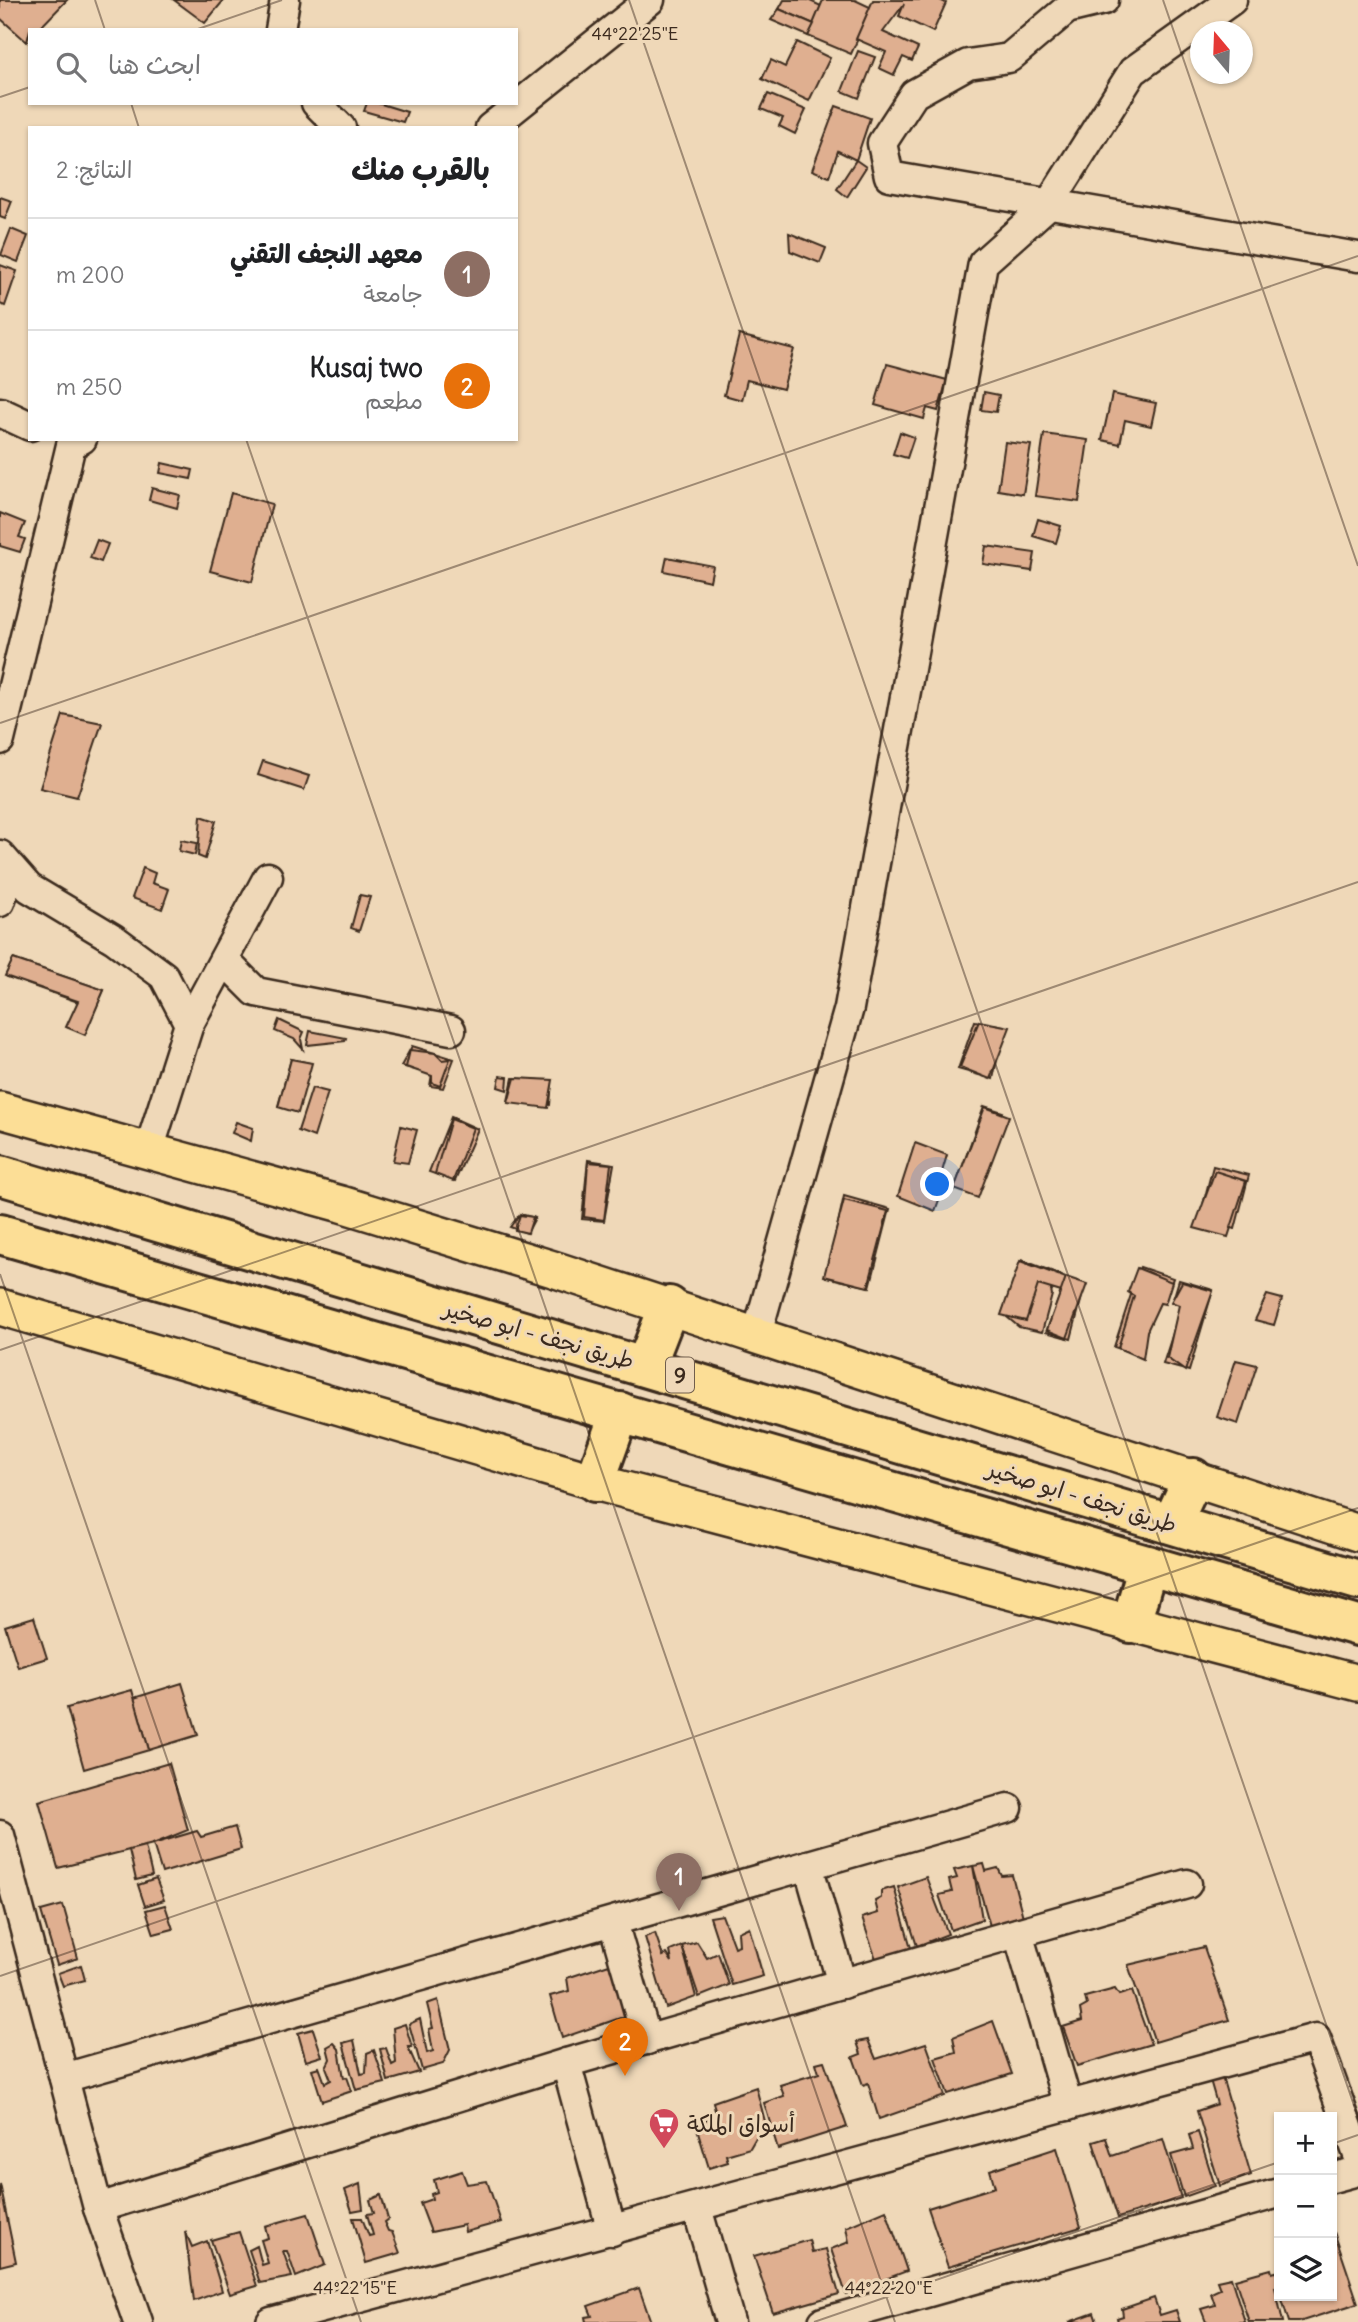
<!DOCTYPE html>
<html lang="ar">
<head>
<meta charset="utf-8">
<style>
  :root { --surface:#fff; --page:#f2f2f2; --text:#202124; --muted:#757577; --line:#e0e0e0; --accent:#d1495b }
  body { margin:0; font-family:Delius,"Playpen Sans Arabic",sans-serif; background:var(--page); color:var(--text); direction:rtl }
  .controls { position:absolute; right:21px; bottom:21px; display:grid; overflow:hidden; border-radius:0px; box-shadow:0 2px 5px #0004 }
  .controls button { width:63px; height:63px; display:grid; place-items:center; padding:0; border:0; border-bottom:2px solid var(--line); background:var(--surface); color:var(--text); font:35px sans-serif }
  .compass { position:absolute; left:1190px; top:21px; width:63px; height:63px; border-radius:50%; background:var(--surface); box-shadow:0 2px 5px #0004; rotate:341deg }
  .you { position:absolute; left:938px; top:1185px; width:24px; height:24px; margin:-18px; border:5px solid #fff; border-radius:50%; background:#1a73e8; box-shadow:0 0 0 10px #1a73e833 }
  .badge { display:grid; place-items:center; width:46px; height:46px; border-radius:50%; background:var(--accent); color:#fff; font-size:23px; font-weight:700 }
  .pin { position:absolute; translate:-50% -58px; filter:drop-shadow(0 2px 4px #0008) }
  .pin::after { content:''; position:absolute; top:37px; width:24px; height:21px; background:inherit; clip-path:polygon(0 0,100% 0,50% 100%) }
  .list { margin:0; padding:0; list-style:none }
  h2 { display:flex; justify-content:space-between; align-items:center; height:91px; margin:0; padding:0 28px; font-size:30px }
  h2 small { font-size:23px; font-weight:400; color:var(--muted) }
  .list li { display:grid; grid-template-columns:46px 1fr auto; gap:21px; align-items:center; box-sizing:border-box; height:112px; padding:0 28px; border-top:2px solid var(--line) }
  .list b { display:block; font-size:26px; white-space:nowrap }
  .list p { margin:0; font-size:23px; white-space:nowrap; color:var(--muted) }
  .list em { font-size:23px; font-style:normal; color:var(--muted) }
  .icon { flex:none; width:38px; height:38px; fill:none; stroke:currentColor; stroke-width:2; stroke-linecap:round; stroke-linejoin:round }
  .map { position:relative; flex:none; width:1358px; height:2322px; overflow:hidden; direction:ltr }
  .search { position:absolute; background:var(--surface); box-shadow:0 2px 5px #0004; left:28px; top:28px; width:490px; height:77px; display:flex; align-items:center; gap:18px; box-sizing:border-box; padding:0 24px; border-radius:0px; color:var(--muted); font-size:26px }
  .panel { position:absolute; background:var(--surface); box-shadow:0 2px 5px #0004; left:28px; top:126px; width:490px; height:315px; border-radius:0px; direction:rtl }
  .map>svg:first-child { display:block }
  .building { fill:#dfaf90; stroke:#3b2a1e; stroke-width:2 }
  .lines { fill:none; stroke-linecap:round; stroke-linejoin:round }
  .minor-casing { stroke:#3b2a1e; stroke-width:33 }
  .major-casing { stroke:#3b2a1e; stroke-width:40 }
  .highway-casing { stroke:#3b2a1e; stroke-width:44 }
  .minor { stroke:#efd8b8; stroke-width:28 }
  .major { stroke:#fcde96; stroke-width:35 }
  .highway { stroke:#fcde96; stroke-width:38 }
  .ticks { fill:none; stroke:#3b2a1e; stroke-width:2; stroke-opacity:0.45 }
  .labels { text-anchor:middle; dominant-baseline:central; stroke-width:6; stroke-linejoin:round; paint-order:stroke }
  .shield { fill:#efd8b8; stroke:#715e4c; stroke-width:2 }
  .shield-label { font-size:21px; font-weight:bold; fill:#3b2a1e }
  .street-label { font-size:23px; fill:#3b2a1e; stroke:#efd8b8 }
  .poi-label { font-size:23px; fill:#3b2a1e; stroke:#efd8b8; text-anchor:start }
  .ticks-label { font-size:18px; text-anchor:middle; fill:#3b2a1e; stroke:#efd8b8; stroke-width:6; stroke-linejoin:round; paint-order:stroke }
</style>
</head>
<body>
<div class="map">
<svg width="1358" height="2322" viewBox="0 0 1358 2322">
  <rect width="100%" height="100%" fill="#efd8b8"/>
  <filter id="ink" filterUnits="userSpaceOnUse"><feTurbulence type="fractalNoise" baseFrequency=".0143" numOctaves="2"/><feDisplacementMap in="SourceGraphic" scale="14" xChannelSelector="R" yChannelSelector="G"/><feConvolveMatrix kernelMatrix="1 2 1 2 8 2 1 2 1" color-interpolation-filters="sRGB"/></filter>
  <g filter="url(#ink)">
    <g class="building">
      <path d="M0 0H67L38 30H30L27 42 0 18Z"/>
      <path d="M174 0H224L205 23Z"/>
      <path d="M784 0H808L821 6 814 24 779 9Z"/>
      <path d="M823 0H855L872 8 851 54 808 36Z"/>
      <path d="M873 0H940L946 3 933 32 899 16 904 4 883 32 918 48 912 61 903 57 894 75 879 68 886 52 856 39Z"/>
      <path d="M779 9 814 24 808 36 771 20Z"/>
      <path d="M797 42 830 58 809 101 762 79 771 60 785 67Z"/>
      <path d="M858 51 875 57 859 98 842 91Z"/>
      <path d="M768 94 806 110 795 134 779 126 783 118 761 109Z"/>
      <path d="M367 103H378L407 112 403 122 364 111Z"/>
      <path d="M836 106 870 118 856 160 838 151 829 177 812 170Z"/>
      <path d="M856 160 866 167 847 197 837 189Z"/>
      <path d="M0 197 12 201 5 219 0 217Z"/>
      <path d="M11 229 28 236 18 262 1 255Z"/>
      <path d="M789 233 826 248 820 263 790 251Z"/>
      <path d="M0 265 17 271 5 306 0 304Z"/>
      <path d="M739 335 794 349 783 389 747 380 742 400 724 395Z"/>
      <path d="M887 364 947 380 938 411 927 408 924 419 875 405Z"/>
      <path d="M984 392 999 395 996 412 981 410Z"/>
      <path d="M1112 394 1156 403 1151 426 1125 420 1120 444 1102 440Z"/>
      <path d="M900 432 914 437 907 458 893 454Z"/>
      <path d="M1044 434 1088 440 1079 502 1035 496Z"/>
      <path d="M1005 442 1031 445 1023 494 998 490Z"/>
      <path d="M162 463 193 470 191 479 160 473Z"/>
      <path d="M152 488 180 495 177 508 149 500Z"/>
      <path d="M231 493 272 504 252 582 210 571Z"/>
      <path d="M0 513 25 523 19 537 25 539 20 552 0 546Z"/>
      <path d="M1038 519 1061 526 1056 543 1033 536Z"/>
      <path d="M97 540 108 544 101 562 90 558Z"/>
      <path d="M986 546 1035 553 1032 571 983 564Z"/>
      <path d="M667 557 713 566 710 581 664 571Z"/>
      <path d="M63 715 102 723 77 797 40 788Z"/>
      <path d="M263 761 309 776 304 790 258 775Z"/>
      <path d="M201 816 216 821 205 859 198 856Z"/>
      <path d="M181 840 197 843 195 855 179 851Z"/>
      <path d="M143 868 155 873 152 883 169 889 162 909 132 898Z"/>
      <path d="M360 895 370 897 359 931 351 928Z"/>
      <path d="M13 959 104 990 85 1032 67 1027 78 1002 7 977Z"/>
      <path d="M13 959 104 990 85 1035 66 1027 78 1001 5 976Z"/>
      <path d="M279 1020 304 1032 301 1039 303 1049 294 1039 275 1031Z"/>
      <path d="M975 1021 1004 1026 993 1079 958 1069Z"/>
      <path d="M979 1021 1010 1027 990 1079 960 1067Z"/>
      <path d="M310 1031 346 1038 345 1041 307 1045Z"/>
      <path d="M412 1046 454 1059 443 1088 430 1086 432 1074 401 1066Z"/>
      <path d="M410 1050 435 1053 442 1060 450 1059 440 1086 432 1083V1076L406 1067Z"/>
      <path d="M291 1059 310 1063 297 1112 278 1106Z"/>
      <path d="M291 1059 312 1063 298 1113 278 1107Z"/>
      <path d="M500 1076 508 1077 507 1090 498 1087Z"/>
      <path d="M513 1078 552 1081 550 1105 508 1101Z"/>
      <path d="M515 1078 553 1080 548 1108 508 1103Z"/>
      <path d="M312 1088 328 1092 314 1137 298 1131Z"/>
      <path d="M984 1106 1003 1112 969 1194 955 1187Z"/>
      <path d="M985 1107 1009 1116 978 1198 954 1189Z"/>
      <path d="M451 1117 478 1129 455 1181 429 1172Z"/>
      <path d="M451 1119 473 1128 453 1181 435 1174Z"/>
      <path d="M236 1122 253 1128 251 1141 232 1133Z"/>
      <path d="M401 1126 417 1130 408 1163 393 1161Z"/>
      <path d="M915 1143 947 1155 942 1172 948 1175 935 1211 898 1196Z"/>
      <path d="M588 1160 614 1164 604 1221 582 1219Z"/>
      <path d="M588 1162 611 1164 604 1220 584 1217Z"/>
      <path d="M1213 1166 1249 1175 1235 1229 1199 1220Z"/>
      <path d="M1215 1171 1246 1181 1228 1237 1194 1228Z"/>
      <path d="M844 1196 890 1209 870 1287 826 1277Z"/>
      <path d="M844 1200 888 1211 868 1287 824 1276Z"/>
      <path d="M520 1214 535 1218 527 1233 510 1227Z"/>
      <path d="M520 1215 533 1217 528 1233 515 1230Z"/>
      <path d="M1022 1260 1062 1275 1058 1289 1051 1290 1052 1295 1042 1332 1019 1327 1002 1313Z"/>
      <path d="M1020 1261 1085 1285 1071 1339 1046 1332 1061 1292 1038 1285 1026 1321 1001 1315Z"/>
      <path d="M1140 1267 1173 1278 1164 1303 1156 1299 1140 1356 1114 1347Z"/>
      <path d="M1137 1268 1172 1282 1165 1304 1160 1303 1147 1331 1143 1359 1118 1348 1134 1296 1128 1292Z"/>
      <path d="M1066 1277 1087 1284 1067 1338 1047 1330Z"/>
      <path d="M1179 1280 1213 1290 1189 1371 1163 1364 1182 1305 1172 1303Z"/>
      <path d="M1182 1282 1213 1291 1185 1371 1167 1358 1179 1305 1171 1302Z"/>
      <path d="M1267 1295 1282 1299 1274 1325 1255 1320Z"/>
      <path d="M1236 1360 1257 1365 1238 1424 1217 1417Z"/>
      <path d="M34 1617 47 1658 18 1667 5 1626Z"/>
      <path d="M182 1683 198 1735 149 1750 134 1698Z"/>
      <path d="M132 1690 149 1750 84 1769 67 1708Z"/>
      <path d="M169 1763 188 1830 153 1844 58 1868 39 1801Z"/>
      <path d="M235 1827 241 1849 162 1873 153 1844 197 1831 201 1837Z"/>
      <path d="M145 1846 152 1876 136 1880 129 1850Z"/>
      <path d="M984 1864 986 1871 998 1868 1002 1876 1012 1875 1023 1917 990 1926 973 1866Z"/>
      <path d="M973 1866 982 1919 951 1930 939 1895 952 1892 949 1880 957 1878 954 1870Z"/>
      <path d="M926 1877 948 1934 917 1946 898 1887Z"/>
      <path d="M156 1879 164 1900 145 1906 138 1885Z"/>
      <path d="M894 1887 911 1948 876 1959 862 1918 878 1913 875 1901 881 1898V1891Z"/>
      <path d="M63 1905 78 1958 57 1965 41 1911Z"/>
      <path d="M165 1905 173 1929 154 1934 146 1910Z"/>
      <path d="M722 1915 734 1947 739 1945 738 1932 749 1927 763 1976 732 1985 710 1917Z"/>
      <path d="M655 1933 663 1956 667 1954 672 1962 670 1951 682 1946 696 1997 666 2008 645 1937Z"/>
      <path d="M697 1942 707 1958 718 1953 729 1985 699 1997 682 1946Z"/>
      <path d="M1204 1947 1229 2020 1155 2042 1128 1965Z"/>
      <path d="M609 1964 626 2016 562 2038 550 1996 569 1991 567 1978Z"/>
      <path d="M81 1965 85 1980 63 1986 58 1973Z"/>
      <path d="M1115 1989 1119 1995 1132 1991 1151 2044 1077 2066 1063 2027 1082 2021 1080 2009 1087 2005 1085 1997Z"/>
      <path d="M438 2000 450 2050 443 2064 422 2070 409 2024 420 2019 427 2053 433 2051 429 2029 433 2028 427 2004Z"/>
      <path d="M993 2021 1012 2074 948 2094 935 2058 956 2052 953 2037Z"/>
      <path d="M405 2024 412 2047H408L419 2072 388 2081 380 2049 386 2048 392 2065 396 2063 393 2028Z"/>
      <path d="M313 2029 322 2056 306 2061 298 2033Z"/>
      <path d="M354 2040 361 2074 366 2073 367 2053 374 2050 385 2083 356 2090 343 2043Z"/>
      <path d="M868 2040 876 2059 926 2043 945 2096 879 2119 868 2083 863 2085 853 2057 861 2054 857 2042Z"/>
      <path d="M334 2043 339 2049 344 2078 347 2077 352 2091 322 2101 312 2069 319 2067 325 2083 331 2080 326 2067 330 2059 327 2047Z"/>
      <path d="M824 2061 847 2127 778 2149 764 2103 784 2096 780 2085 819 2073 816 2063Z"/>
      <path d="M1222 2077 1251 2175 1220 2186 1197 2111 1217 2104 1210 2080Z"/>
      <path d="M756 2087 768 2133 758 2134 750 2148 726 2155 728 2162 709 2168 696 2125 716 2115 713 2102Z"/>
      <path d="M1198 2132 1215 2186 1184 2197 1171 2155 1193 2149 1189 2135Z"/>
      <path d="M1106 2138 1112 2156 1163 2139 1181 2198 1118 2218 1093 2142Z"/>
      <path d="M1057 2148 1081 2227 948 2267 928 2208 995 2187 990 2170Z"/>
      <path d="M462 2171 467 2184 487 2181 501 2222 465 2232 464 2225 431 2232 420 2203 432 2199 431 2194 437 2192 434 2180Z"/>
      <path d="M0 2184 16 2262 0 2266Z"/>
      <path d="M360 2184 363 2209 352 2211 345 2190Z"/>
      <path d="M381 2195 388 2219 384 2222 388 2231 392 2232 400 2253 366 2263 353 2218H362L369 2236 373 2235 367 2214 374 2213 370 2200Z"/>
      <path d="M886 2210 907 2271 846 2294 831 2249 849 2242 846 2227Z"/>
      <path d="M308 2214 325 2265 296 2277 287 2251H283L292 2277 260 2283 249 2250 257 2246 262 2265 268 2263 261 2240 268 2238 265 2226Z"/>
      <path d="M185 2231 192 2247 207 2241 222 2291 194 2301Z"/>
      <path d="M239 2232 257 2286 230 2294 211 2240Z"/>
      <path d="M1334 2232 1358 2303 1299 2322H1289L1281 2296 1290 2298 1332 2296Z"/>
      <path d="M809 2240 812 2252 826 2249 839 2294 773 2313 754 2256Z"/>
      <path d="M1271 2269 1272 2273 1279 2271V2286L1275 2287 1283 2322H1249L1235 2279Z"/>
      <path d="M1231 2278 1245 2322H1206L1201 2309 1215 2305 1211 2293 1220 2289 1217 2281Z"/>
      <path d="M639 2288 651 2322H586L585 2317 592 2316 588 2306Z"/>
      <path d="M1154 2298 1160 2315 1176 2310 1180 2322H1118L1117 2318 1123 2316 1122 2309Z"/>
      <path d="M1094 2313 1097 2322H1069Z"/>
    </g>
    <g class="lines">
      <g class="minor-casing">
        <g id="minor">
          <path d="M1104 0 1067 9 1009 58 968 64 914 94 882 143 889 176 1358 257"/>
          <path d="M280 30 285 0"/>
          <path d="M316 103 341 128"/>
          <path d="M490 128 650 0"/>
          <path d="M0 412 30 426"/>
          <path d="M0 740 71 445 82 439"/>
          <path d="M0 855 29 888 114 939 164 976 189 1024 148 1153"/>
          <path d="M0 902 6 884"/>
          <path d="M224 960 256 992 451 1030"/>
          <path d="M189 1024 268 877"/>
          <path d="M757 1334 849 1008 983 263 1049 204 1133 71 1232 0"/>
          <path d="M0 1835 98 2208 138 2322"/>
          <path d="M808 1865 842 1984"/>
          <path d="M613 1922 647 2040"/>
          <path d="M1018 1933 1068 2106"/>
          <path d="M566 2063 612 2231"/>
          <path d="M64 2078 1008 1808"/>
          <path d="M1332 2178 1358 2171"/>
          <path d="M98 2208 566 2063 1187 1884"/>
          <path d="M697 2208 730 2322"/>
          <path d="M271 2322 1316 2038 1358 2155"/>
          <path d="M823 2322 1279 2193"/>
        </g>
      </g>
      <g class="major-casing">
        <g id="major">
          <path d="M0 1110 341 1204 553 1269 1358 1533"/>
          <path d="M0 1307 606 1485 1358 1683"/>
        </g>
      </g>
      <g class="highway-casing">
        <g id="highway">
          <path d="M0 1175 1358 1580"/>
          <path d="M0 1234 1358 1626"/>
          <path d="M646 1365 669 1306"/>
          <path d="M595 1482 620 1412"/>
          <path d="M1172 1523 1193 1478"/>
          <path d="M1131 1623 1148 1565"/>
        </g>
      </g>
      <use href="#minor" class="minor"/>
      <use href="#major" class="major"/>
      <use href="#highway" class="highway"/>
    </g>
  </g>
  <path class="ticks" d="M95 0 105 30M629 0 1358 2117M1163 0 1358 566M195 30 282 0M0 97 30 87M131 103 139 128M246 439 895 2322M0 723 1358 256M0 1274 361 2322M0 1350 1358 882M0 1976 1358 1508M1332 2144 1358 2135M814 2322 1279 2162"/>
  <defs>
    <g id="supermarket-pin" transform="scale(1.575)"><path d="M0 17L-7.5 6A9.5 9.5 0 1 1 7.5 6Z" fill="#d1495b" stroke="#efd8b8"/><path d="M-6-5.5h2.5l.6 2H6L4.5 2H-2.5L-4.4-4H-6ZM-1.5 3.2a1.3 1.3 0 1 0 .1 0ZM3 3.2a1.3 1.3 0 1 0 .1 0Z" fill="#fff"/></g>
  </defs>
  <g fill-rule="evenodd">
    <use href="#supermarket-pin" x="664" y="2123"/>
  </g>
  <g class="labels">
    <rect class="shield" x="666" y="1357.5" width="28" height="35" rx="5"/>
    <g class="shield-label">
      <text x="680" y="1375">9</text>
    </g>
    <g class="street-label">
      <text transform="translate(539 1334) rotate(16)">طريق نجف - ابو صخير</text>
      <text transform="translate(1082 1496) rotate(17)">طريق نجف - ابو صخير</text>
    </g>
    <g class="poi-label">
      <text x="687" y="2123">أسواق الملكة</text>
    </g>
  </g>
  <g class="ticks-label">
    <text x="635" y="40">44°22'25"E</text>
    <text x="355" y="2294">44°22'15"E</text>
    <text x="889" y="2294">44°22'20"E</text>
  </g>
</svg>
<div class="controls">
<button>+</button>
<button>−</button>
<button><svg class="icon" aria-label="layers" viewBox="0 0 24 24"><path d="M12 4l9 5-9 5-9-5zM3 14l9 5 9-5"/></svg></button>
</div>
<svg class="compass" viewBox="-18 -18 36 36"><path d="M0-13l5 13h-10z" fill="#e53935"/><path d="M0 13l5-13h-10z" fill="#757577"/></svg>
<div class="you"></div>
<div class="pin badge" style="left:679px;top:1911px;background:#8d6e63">1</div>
<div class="pin badge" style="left:625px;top:2076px;background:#e8710a">2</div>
<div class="search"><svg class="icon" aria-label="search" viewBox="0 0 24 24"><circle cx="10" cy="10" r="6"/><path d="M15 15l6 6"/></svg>ابحث هنا</div>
<section class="panel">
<h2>بالقرب منك<small>النتائج: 2</small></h2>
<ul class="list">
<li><span class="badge" style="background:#8d6e63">1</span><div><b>معهد النجف التقني</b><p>جامعة</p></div><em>200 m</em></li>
<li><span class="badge" style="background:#e8710a">2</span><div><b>Kusaj two</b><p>مطعم</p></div><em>250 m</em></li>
</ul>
</section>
</div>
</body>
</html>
